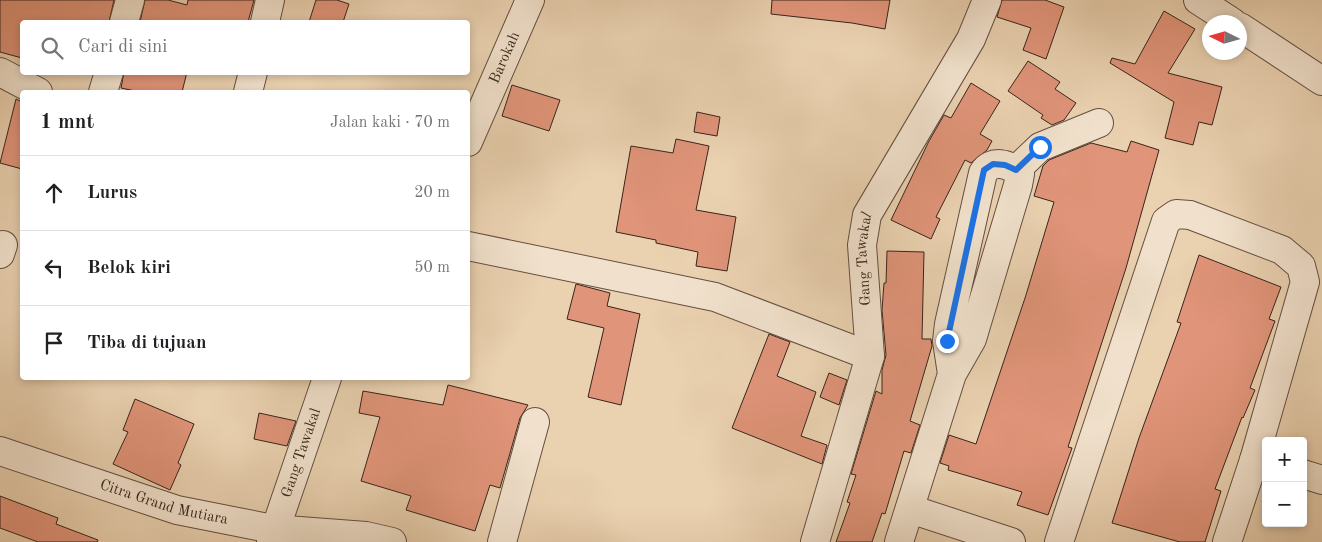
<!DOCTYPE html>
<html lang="id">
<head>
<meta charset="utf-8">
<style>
  :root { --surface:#fff; --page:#f2f2f2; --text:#202124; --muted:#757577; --line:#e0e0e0 }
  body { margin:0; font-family:"Old Standard TT",serif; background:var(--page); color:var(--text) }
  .controls { position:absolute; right:15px; bottom:15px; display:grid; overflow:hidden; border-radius:5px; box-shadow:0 2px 8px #0003 }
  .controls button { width:45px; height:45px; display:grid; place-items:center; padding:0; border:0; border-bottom:1px solid var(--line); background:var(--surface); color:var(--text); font:25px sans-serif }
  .compass { position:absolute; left:1202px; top:15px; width:45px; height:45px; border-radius:50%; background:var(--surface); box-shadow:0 2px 8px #0003; rotate:275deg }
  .stop { position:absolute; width:15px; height:15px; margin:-11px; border:4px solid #1a73e8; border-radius:50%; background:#fff }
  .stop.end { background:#1a73e8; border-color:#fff; box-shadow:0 1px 5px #0008 }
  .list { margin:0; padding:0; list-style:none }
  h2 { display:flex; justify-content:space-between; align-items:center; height:65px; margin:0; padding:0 20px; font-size:21px }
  h2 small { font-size:16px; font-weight:400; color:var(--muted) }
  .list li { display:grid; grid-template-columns:32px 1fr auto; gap:15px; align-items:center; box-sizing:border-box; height:75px; padding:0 20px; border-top:1px solid var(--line) }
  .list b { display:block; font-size:19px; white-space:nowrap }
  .list em { font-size:16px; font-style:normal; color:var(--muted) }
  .icon { flex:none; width:28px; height:28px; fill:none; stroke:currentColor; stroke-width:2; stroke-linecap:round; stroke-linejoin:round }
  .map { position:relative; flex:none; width:1322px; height:542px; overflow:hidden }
  .search { position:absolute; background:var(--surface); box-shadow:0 2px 8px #0003; left:20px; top:20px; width:450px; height:55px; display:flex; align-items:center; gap:12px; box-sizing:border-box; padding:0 18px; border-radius:5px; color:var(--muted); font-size:19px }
  .panel { position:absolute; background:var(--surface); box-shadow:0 2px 8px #0003; left:20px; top:90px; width:450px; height:290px; border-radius:5px }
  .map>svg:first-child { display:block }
  .building { fill:#e09479; stroke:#38241b }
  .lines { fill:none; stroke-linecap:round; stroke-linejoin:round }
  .minor-casing { stroke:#644f40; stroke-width:30 }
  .minor { stroke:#f1e1cc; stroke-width:28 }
  .route { stroke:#1a73e8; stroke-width:6 }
  .labels { text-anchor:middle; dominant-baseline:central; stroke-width:4; stroke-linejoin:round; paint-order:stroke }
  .street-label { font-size:15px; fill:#38241b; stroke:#f1e1cc }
</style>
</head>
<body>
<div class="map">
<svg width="1322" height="542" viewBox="0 0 1322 542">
  <rect width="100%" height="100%" fill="#ead1b0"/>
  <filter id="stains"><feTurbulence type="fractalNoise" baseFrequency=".004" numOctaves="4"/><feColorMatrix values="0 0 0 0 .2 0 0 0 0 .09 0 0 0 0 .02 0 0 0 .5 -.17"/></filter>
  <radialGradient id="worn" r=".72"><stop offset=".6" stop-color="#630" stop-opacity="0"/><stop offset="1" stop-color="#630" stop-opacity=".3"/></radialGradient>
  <g class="building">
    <path d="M0 0H114L109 22H22V58L0 52Z"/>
    <path d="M145 0H168L187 5 188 0H254L248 22H140Z"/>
    <path d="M316 0H337L349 4 343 22H309Z"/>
    <path d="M772 0H890L885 29 852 23 771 14Z"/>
    <path d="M1002 0H1045L1064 7 1046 59 1023 50 1031 28 997 17Z"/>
    <path d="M1164 11 1195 29 1168 73 1222 87 1212 125 1199 122 1193 145 1165 138 1174 102 1110 63 1112 58 1135 64Z"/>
    <path d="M1028 61 1060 82 1055 89 1076 103 1064 120 1052 125 1041 118 1043 115 1008 91Z"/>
    <path d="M124 72H187L182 92H140L121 88Z"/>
    <path d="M971 83 1000 101 980 134 992 141 987 150 971 163 965 160 936 217 940 219 931 239 891 220 929 141 944 115 951 118Z"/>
    <path d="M512 85 560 100 549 131 502 116Z"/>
    <path d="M16 99 22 102V169L0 163Z"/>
    <path d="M697 112 720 117 717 136 694 132Z"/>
    <path d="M676 139 709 146 696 210 736 217 727 271 696 266 698 252 656 243V240L616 232 631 146 673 153Z"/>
    <path d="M1131 141 1159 150 1126 268 1068 447 1072 448 1048 515 1017 505 1022 492 948 470 949 466 940 463 949 435 976 444 1026 295 1054 202 1034 196 1043 166 1049 160 1091 143 1127 152Z"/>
    <path d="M887 251 924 252 922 339H931L932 346 910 421 920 425 911 453 904 451 885 514 882 513 872 542H836L850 503 847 502 856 475 851 474 876 391 882 394V370L886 355 882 310 884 283H886Z"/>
    <path d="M1199 255 1281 287 1269 319 1275 321 1250 388 1255 390 1243 418 1242 417 1215 489 1221 491 1205 542H1180L1112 523 1139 438 1181 323 1177 322Z"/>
    <path d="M576 284 610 293 607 306 640 314 621 405 588 397 604 328 567 319Z"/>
    <path d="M769 334 790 342 777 376 816 392 801 436 827 445 822 464 732 428Z"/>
    <path d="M829 373 847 380 839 405 820 397Z"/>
    <path d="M448 385 528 405 520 418 500 488 490 485 475 531 406 510 411 496 361 481 380 417 359 413 363 391 443 405Z"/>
    <path d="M135 399 194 424 178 463 181 465 170 490 113 464 128 432 123 430Z"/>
    <path d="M259 413 296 421 287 446 254 439Z"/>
    <path d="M0 496 58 518 56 524 98 540 97 542H38L0 528Z"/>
  </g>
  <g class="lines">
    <g class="minor-casing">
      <g id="minor">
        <path d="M1198 0 1232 22"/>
        <path d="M124 22 130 0"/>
        <path d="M265 22 270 0"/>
        <path d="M1240 27 1322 81"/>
        <path d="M0 72 38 92"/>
        <path d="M103 92 109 72"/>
        <path d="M248 92 253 72"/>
        <path id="s1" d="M468 142 530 0"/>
        <path d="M1016 170 1040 147 1099 123"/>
        <path d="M468 246 715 297 870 356"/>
        <path d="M0 254 3 245"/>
        <path id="s2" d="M0 451 177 510 273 529 366 536 392 542"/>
        <path d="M1303 474 1322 480"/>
        <path d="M910 509 1011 542"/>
        <path id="s3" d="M271 542 327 378"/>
        <path d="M502 542 535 422"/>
        <path id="s4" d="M815 542 870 356 862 245 867 215 971 39 987 0"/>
        <path d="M899 542 952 374 972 339 1018 185 1020 174C1009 163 991 159 983 173L949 324 947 341 952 374"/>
        <path d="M1059 542 1166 221 1176 214 1190 215 1282 250 1301 266 1305 282 1254 460"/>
        <path d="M1227 542 1254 460 1266 463"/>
      </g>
    </g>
    <use href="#minor" class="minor"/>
  </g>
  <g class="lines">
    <path class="route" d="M947 341 984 170 993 164 1005 165 1016 170 1040 147"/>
  </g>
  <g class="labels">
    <g class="street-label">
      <text stroke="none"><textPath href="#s1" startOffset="92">Barokah</textPath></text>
      <text stroke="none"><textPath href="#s4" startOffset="291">Gang Tawakal</textPath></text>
      <text stroke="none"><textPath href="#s3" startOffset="94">Gang Tawakal</textPath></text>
      <text stroke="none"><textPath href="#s2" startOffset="172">Citra Grand Mutiara</textPath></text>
    </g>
  </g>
  <rect width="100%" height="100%" filter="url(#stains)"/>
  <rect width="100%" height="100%" fill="url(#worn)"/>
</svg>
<div class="controls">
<button>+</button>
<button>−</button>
</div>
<svg class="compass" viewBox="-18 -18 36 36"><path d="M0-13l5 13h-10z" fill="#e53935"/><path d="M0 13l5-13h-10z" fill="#757577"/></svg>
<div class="stop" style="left:1040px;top:147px"></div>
<div class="stop end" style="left:947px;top:341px"></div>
<div class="search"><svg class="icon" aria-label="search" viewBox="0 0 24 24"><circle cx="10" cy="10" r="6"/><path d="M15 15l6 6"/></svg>Cari di sini</div>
<section class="panel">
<h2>1 mnt<small>Jalan kaki · 70 m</small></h2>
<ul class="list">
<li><svg class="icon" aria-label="ahead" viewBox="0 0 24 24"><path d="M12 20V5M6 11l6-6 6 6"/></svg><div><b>Lurus</b></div><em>20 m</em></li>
<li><svg class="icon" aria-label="left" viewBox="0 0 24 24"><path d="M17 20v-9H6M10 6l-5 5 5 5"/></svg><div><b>Belok kiri</b></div><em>50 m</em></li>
<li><svg class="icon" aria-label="arrive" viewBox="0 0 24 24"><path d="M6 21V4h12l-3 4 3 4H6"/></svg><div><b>Tiba di tujuan</b></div></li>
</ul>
</section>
</div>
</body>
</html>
